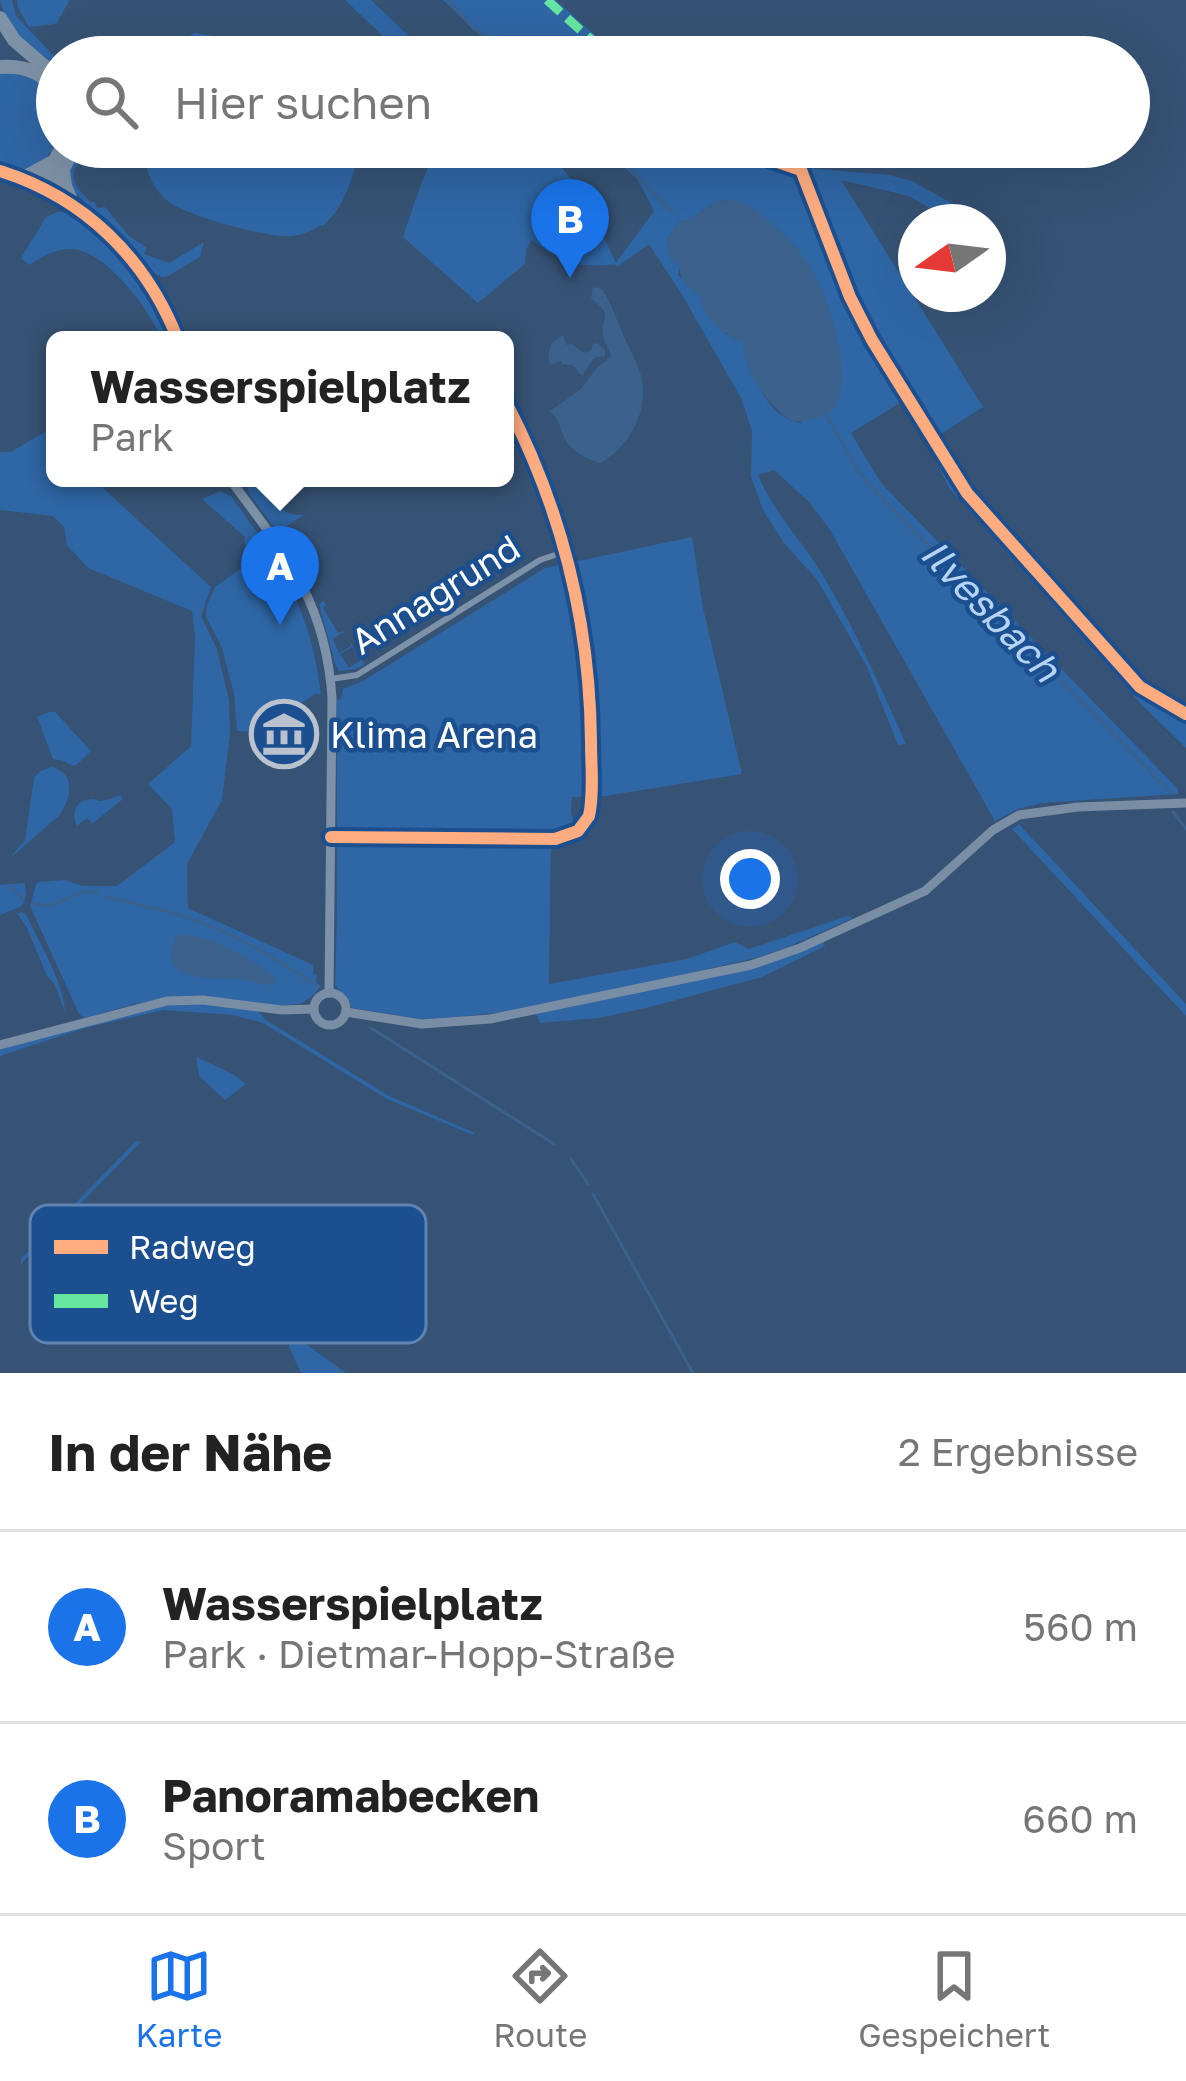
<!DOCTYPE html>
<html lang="de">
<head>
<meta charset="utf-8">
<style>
  :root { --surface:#fff; --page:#f6f6f6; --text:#222; --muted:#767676; --line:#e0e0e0; --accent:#1a73e8 }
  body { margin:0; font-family:"Golos Text",sans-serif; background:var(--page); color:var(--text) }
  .compass { position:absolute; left:898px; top:204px; width:108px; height:108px; border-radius:50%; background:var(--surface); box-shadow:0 12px 48px #0002; rotate:256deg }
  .you { position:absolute; left:750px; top:879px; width:42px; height:42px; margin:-30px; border:9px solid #fff; border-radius:50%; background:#1a73e8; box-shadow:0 0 0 18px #1a73e833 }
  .badge { display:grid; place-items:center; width:78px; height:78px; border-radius:50%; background:var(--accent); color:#fff; font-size:39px; font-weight:700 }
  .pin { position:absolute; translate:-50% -99px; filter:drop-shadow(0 3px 6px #0008) }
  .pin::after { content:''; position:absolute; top:63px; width:42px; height:36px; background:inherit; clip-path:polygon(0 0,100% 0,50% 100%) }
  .popup { position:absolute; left:46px; top:331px; width:468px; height:156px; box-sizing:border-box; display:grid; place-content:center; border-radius:18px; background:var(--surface); filter:drop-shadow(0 3px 9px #0005); font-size:39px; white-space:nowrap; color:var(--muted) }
  .popup b { font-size:45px; color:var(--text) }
  .popup::after { content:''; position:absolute; left:50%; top:100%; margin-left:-24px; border:24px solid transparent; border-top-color:var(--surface) }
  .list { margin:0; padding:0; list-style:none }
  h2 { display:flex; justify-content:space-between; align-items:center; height:156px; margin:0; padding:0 48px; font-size:51px }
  h2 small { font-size:39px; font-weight:400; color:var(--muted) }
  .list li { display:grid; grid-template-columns:78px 1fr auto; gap:36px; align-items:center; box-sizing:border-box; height:192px; padding:0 48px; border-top:3px solid var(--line) }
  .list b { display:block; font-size:45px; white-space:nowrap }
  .list p { margin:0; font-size:39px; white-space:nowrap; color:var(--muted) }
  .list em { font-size:39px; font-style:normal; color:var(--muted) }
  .icon { flex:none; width:66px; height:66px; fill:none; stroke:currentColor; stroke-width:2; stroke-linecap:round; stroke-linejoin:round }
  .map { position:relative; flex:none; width:1186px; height:1373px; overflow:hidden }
  .search { position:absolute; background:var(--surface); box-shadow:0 12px 48px #0002; left:36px; right:36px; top:36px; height:132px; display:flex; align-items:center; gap:30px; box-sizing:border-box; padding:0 42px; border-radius:66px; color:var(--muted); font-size:45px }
  .sheet { height:540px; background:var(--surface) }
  nav { display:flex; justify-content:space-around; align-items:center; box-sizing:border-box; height:168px; border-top:3px solid var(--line); background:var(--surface); font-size:33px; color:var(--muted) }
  nav a { display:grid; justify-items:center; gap:6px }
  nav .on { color:var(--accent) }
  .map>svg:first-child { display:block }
  .green { fill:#2f66a5; fill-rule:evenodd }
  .water { fill:#3b618d }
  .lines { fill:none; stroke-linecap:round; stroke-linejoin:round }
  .stream { stroke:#3b618d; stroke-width:3 }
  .minor { stroke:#7d92a8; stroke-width:6 }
  .tertiary { stroke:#7d92a8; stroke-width:9 }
  .secondary { stroke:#798da4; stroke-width:9 }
  .motorway { stroke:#7e92a7; stroke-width:14 }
  .quiet { stroke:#66e7a1; stroke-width:9; stroke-dasharray:18 9; stroke-linecap:butt }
  .cycleway-casing { stroke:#1b4f8f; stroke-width:20 }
  .cycleway { stroke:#ffac80; stroke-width:12 }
  .labels { text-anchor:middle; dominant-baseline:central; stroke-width:9; stroke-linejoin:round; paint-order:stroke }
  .street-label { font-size:36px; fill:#fff; stroke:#1b4f8f }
  .poi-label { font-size:36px; fill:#fff; stroke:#1b4f8f; text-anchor:start }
  .water-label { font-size:39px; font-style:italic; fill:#b5d3f5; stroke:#1b4f8f }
  .key { fill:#1b4f8f; stroke:#5f84b1; stroke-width:3 }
  .key-label { font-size:33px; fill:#fff }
</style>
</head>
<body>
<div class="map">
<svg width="1186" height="1373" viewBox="0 0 1186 1373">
  <rect width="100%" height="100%" fill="#365274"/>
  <g class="green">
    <path d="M0 0H12L16 16 57 59V72L8 27Z"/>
    <path d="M17 0H70L56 24 29 27 18 8Z"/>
    <path d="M345 0H371L431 57H405Z"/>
    <path d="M443 0H556L619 57H511L475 31Z"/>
    <path d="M195 33 242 41 292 57H178L195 46 190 35Z"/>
    <path d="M0 70 37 75 55 96C61 134 61 153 27 172L0 163Z"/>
    <path d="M78 147H86C72 174 66 179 91 202H95L97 208 105 207 128 235 147 248 144 254 169 263 204 242 200 257 168 276 162 277 153 273 125 240 71 189 69 171Z"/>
    <path d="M139 147H359V150C353 178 345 206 323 226L321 225C310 232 298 237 285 236 259 235 184 216 165 199 152 187 147 172 144 156L137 155Z"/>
    <path d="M437 147H539L564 170 583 195 616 263 654 211 638 180 602 147H727L756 152 757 155 800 170 805 168 889 175 912 181 985 222H954L909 196 841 180 983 407 930 441 971 502 1127 677 1154 699 1186 716V748L1142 705 949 488 917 421 903 401 851 433 881 483 1178 789V794L1041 803 1018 809 995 821 830 530 810 503 774 470 758 475C775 515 807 546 828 584 858 636 882 690 906 744L898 745 867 667 818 581 784 543 763 510 751 477 752 431 741 398 681 293 649 244 617 267 615 264C576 269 562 262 531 240L526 250 525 264 478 303 403 237 421 184ZM722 200 810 266 824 297 835 332 801 423C764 417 753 373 744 342L726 334 700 297 678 275 680 267 669 256 667 239 679 222C699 218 703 206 722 200Z"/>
    <path d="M57 212H66L74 217 108 244 127 266 151 298 167 340H162C151 311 105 250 72 249 56 248 42 257 29 265L21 258 46 217Z"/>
    <path d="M55 426V447L51 450 55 452V478H92L211 587 201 616 217 649 229 700 230 734 222 800 187 864 188 908 313 965V974L317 975 316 982 321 986 314 995 300 1004 272 1006 168 998 135 1004 85 1018 79 1014 30 906 36 884 39 882 64 880 83 886H117L175 842 172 809 148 784 191 746 195 635 192 611 88 568 67 545 64 527 53 516 0 510V452H11Z"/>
    <path d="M246 478 262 481C276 503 277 515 304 515L285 527 287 532H278L249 494Z"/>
    <path d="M220 491 231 496 268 548 246 560 249 552 244 542 245 537 202 499Z"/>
    <path d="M692 537 703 608 742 774 605 796 572 797 571 812 575 825 551 836 549 984 687 959 735 942 748 949 848 916 853 918 788 947 759 957 577 999 505 1012 426 1020 353 1008 335 985C339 890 336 795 337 700L341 699 343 689 363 681 545 568Z"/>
    <path d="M269 549C300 602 313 632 321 694H315L299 705 298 710C308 724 305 741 301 756L289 763 267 759 261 747 262 732 237 731 234 694 222 648 206 617 207 605 216 586Z"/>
    <path d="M324 601 326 605 323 608 338 633 343 631 346 636 343 632 333 639 339 653 351 646 350 641 355 650 352 647 340 654 349 668 360 661 359 656 365 664 356 669 339 671 335 663 319 604Z"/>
    <path d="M49 712H55L91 751C66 776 79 762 53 759L37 717Z"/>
    <path d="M51 767C77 773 71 798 60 815L9 859 25 840 34 778 40 771Z"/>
    <path d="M120 795 123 799 92 824 87 818 77 826C71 813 75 800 92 799 95 799 98 801 101 801 108 800 114 797 120 795Z"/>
    <path d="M1019 824 1186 1004V1016L1012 829Z"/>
    <path d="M25 883 26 896 22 906 0 915V885Z"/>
    <path d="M22 912 27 916C40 945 64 982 65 1012L54 983 47 976 27 928 17 913Z"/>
    <path d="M823 941 825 946 762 977 650 1007 599 1018 540 1023 536 1014 758 967Z"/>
    <path d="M190 1002 258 1011 266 1020 389 1096 475 1133 473 1135 387 1099 263 1023 233 1015 164 1010 85 1028 0 1056V1049C64 1034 125 1009 190 1002Z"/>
    <path d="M196 1057 233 1074 246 1084 225 1100 199 1076Z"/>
    <path d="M136 1141 141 1142 21 1264V1259Z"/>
    <path d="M289 1332 346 1373H301L289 1347Z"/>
  </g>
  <g class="water">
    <path d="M722 200C726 200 736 199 740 201 760 210 796 244 808 263 828 295 853 369 836 405 831 414 823 417 813 419 794 425 787 421 774 406 757 388 743 367 743 342 728 335 711 326 704 310 702 306 702 303 701 300 692 284 680 291 680 267L669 256 666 240 679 222C699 218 703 206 722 200Z"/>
    <path d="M593 287 602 289C611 303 616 317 622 332 628 346 636 360 641 375 650 408 630 448 600 463 587 459 570 451 564 437 559 426 561 421 550 411L581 389 596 369 611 356C610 350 605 345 604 339 597 317 618 320 591 298Z"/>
    <path d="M563 335 567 345 571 344 584 353 591 350 593 344 598 343 605 350V356L594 358 582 376 574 366 562 364 561 361 550 365C546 352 550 341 563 335Z"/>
    <path d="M177 935C211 934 251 957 276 979L274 986C264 984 254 982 245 980 216 977 150 986 177 935Z"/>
  </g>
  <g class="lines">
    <g class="stream">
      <path d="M447 0 474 29 514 57"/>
      <path d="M610 147 672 213"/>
      <path d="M825 413 858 471 887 504 1170 792"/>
      <path d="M1173 812 1186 829"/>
      <path d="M10 885 22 899"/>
      <path d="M107 898C121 899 131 903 144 906 208 918 265 951 319 987"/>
      <path d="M33 903C63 912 70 887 98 893"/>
      <path d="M371 1028 554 1144"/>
      <path d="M571 1159 588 1184"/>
      <path d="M593 1194 693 1373"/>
    </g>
    <g class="minor">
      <path d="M331 679 357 675 540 560 567 551"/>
      <path d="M331 837 555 839 578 831 589 816C594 792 591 766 591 742 590 620 561 507 505 400"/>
    </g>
    <g class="tertiary">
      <path d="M0 171C85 198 146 258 178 340"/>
      <path d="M229 478C284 552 326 601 332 698L329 993"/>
    </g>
    <g class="secondary">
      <circle cx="330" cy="1009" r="16"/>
      <path d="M346 1012 422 1024 490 1019 751 965 800 948 925 891 993 830 1019 815 1078 807 1186 803"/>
      <path d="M0 1045 167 1001 203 1000 282 1010 314 1009"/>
    </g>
    <g class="motorway">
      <path d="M0 18 14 40 57 77"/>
      <path d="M0 67C23 65 43 72 57 91"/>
      <path d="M63 171 65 186 73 205"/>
      <path d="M22 179 51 163"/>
      <path d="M41 187 62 147"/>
      <path d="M51 193 74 147"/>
    </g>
    <path class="quiet" d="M547 0 587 36 616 57"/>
    <g class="cycleway-casing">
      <g id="cycleway">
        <path d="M709 147 757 155 801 170 850 297 872 340 967 493 1140 687 1186 714"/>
        <path d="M0 171C85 198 146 258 178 340"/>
        <path d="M331 837 555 839 578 831 589 816C594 792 591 766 591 742 590 620 561 507 505 400"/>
      </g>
    </g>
    <use href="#cycleway" class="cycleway"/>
  </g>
  <defs>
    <g id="museum-ring" transform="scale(3.45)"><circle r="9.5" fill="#1b4f8f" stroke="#b9c2ce" stroke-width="1.5"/><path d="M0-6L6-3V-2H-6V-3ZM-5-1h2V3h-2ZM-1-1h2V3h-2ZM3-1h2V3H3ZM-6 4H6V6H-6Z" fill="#b9c2ce"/></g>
  </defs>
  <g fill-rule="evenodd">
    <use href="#museum-ring" x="284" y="734"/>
  </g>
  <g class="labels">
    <g class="street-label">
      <text transform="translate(435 594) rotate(-32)">Annagrund</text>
    </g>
    <g class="poi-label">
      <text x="330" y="734">Klima Arena</text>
    </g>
    <g class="water-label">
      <text transform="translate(991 610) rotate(46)">Ilvesbach</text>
    </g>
  </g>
  <rect x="30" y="1205" width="396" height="138" rx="18" class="key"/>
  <rect x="54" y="1240" width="54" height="14" fill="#ffac80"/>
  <rect x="54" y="1294" width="54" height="14" fill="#66e7a1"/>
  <g class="key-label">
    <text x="129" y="1259">Radweg</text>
    <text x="129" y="1313">Weg</text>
  </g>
</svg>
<svg class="compass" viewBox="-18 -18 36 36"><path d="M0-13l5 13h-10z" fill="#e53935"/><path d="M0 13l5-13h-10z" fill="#767676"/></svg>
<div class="you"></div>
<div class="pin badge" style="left:280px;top:625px">A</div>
<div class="popup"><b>Wasserspielplatz</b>Park</div>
<div class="pin badge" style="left:570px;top:278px">B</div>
<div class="search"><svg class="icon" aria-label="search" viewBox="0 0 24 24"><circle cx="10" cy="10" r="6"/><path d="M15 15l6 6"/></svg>Hier suchen</div>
</div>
<section class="sheet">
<h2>In der Nähe<small>2 Ergebnisse</small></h2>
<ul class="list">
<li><span class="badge">A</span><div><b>Wasserspielplatz</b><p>Park · Dietmar-Hopp-Straße</p></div><em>560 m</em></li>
<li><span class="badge">B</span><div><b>Panoramabecken</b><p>Sport</p></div><em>660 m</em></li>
</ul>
</section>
<nav>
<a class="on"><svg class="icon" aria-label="map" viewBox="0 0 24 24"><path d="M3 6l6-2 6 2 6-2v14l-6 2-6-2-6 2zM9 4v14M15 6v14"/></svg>Karte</a>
<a><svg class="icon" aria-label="directions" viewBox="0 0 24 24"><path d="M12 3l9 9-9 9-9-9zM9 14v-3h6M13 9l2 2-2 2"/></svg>Route</a>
<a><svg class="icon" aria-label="saved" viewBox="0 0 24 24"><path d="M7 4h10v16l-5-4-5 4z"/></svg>Gespeichert</a>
</nav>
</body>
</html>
